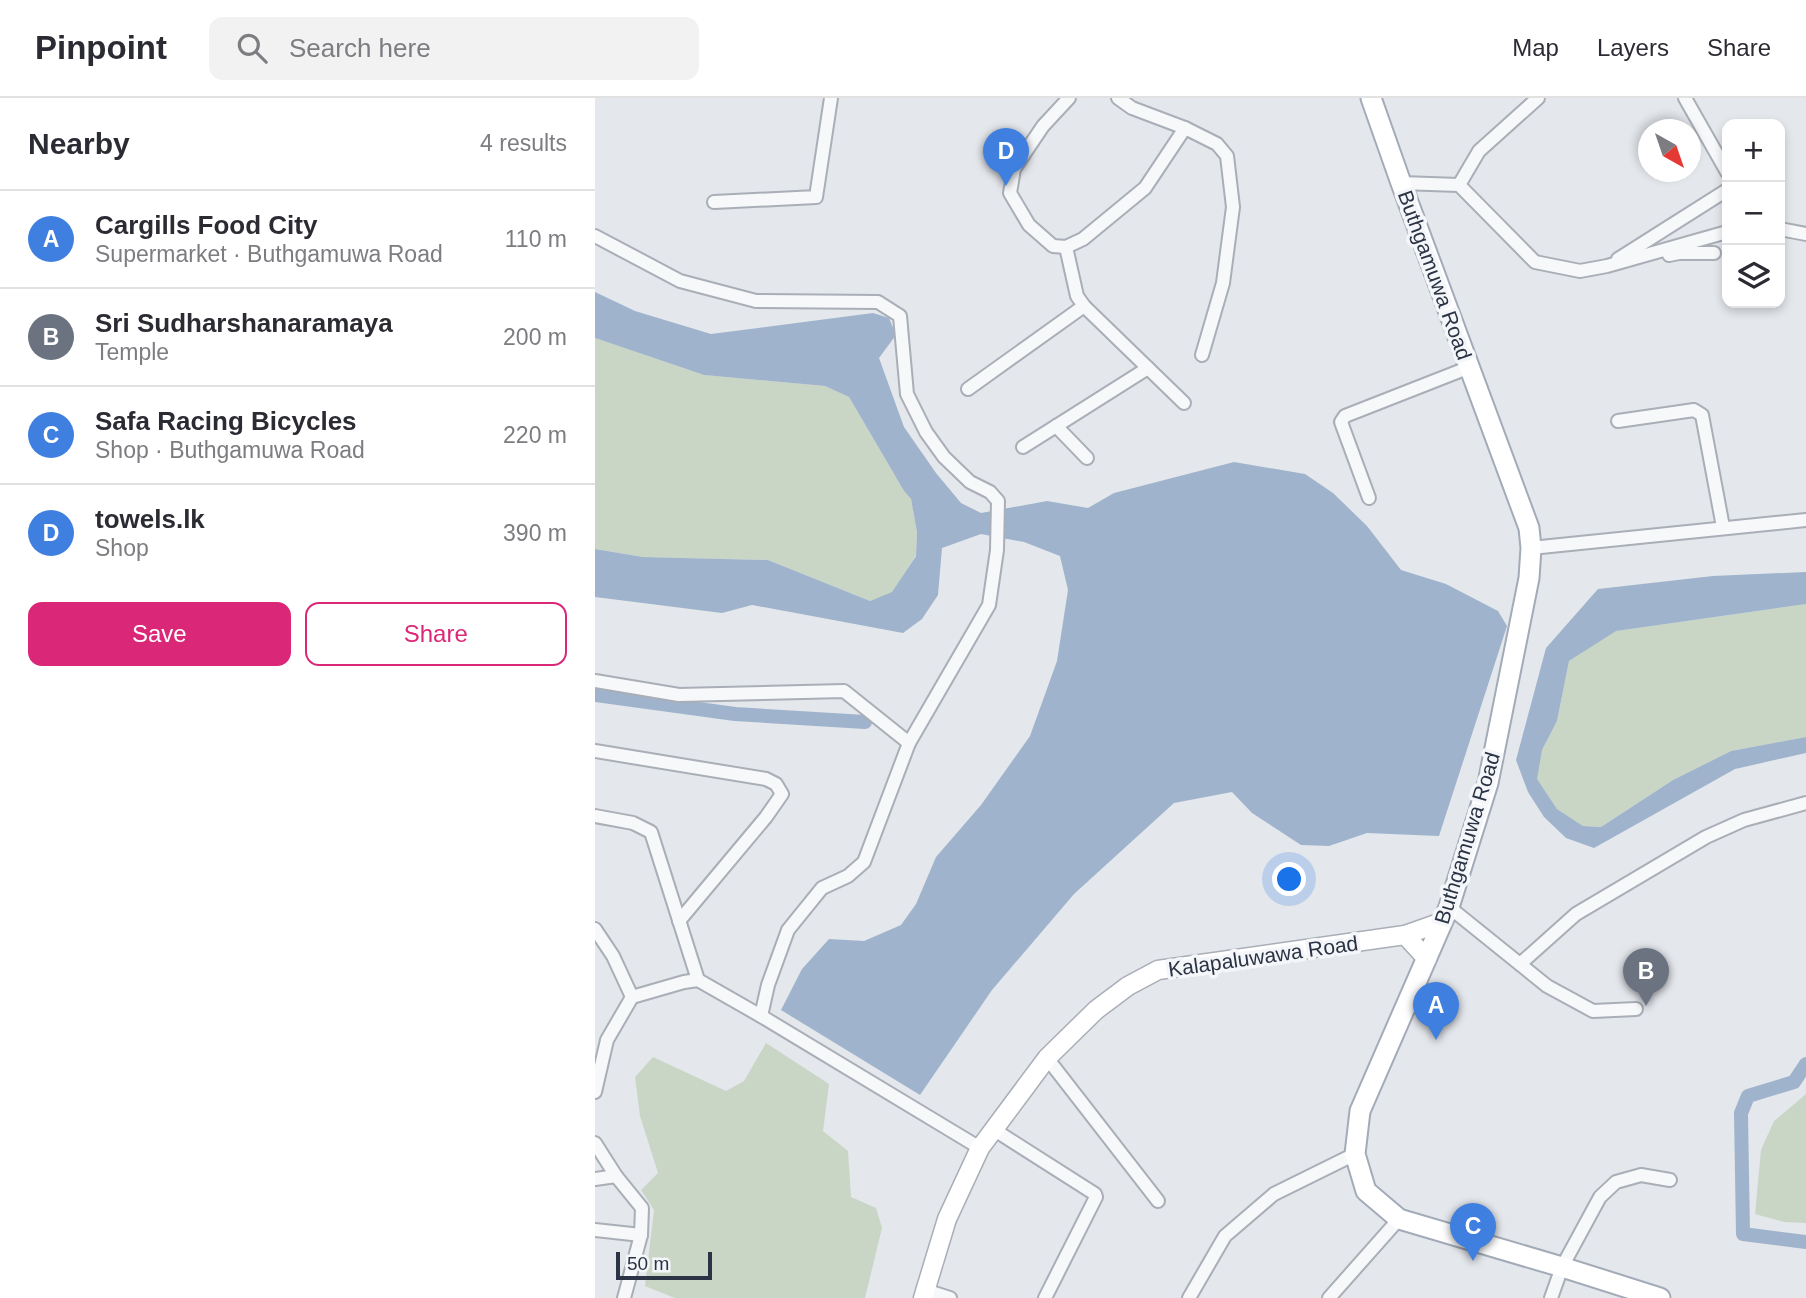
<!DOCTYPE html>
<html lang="en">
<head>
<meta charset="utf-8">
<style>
  :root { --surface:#fff; --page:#f2f2f3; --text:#2b2b33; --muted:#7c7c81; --line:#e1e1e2; --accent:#db2777 }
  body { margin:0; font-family:Arial,sans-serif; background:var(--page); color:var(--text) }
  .controls { position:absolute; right:21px; top:21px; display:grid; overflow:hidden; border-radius:14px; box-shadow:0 4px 10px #0003 }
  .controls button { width:63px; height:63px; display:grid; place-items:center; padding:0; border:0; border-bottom:2px solid var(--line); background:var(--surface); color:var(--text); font:35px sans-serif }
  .compass { position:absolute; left:1043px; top:21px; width:63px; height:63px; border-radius:50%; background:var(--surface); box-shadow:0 4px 10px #0003; rotate:140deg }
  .scale { position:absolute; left:21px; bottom:18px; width:96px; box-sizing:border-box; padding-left:7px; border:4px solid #2b3445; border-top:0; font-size:19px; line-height:24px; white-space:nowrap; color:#2b3445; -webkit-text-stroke:5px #f4f6f9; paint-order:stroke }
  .you { position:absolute; left:695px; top:782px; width:24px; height:24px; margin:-18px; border:5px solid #fff; border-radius:50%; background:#1a73e8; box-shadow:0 0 0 10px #1a73e833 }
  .badge { display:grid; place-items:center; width:46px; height:46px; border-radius:50%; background:var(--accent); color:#fff; font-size:23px; font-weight:700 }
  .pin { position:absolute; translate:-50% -58px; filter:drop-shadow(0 2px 4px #0008) }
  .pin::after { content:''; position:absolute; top:37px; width:24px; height:21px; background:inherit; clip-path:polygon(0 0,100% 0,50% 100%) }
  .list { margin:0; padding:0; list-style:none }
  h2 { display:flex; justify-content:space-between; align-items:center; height:91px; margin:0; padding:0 28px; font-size:30px }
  h2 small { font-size:23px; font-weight:400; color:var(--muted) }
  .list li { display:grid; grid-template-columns:46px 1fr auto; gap:21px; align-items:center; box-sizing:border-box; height:98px; padding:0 28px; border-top:2px solid var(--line) }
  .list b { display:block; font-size:26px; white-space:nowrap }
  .list p { margin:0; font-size:23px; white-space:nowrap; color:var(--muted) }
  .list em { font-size:23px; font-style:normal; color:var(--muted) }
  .actions { display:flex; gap:14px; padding:21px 28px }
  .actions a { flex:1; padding:16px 0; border:2px solid var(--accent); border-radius:14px; text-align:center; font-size:24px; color:var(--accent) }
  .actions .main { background:var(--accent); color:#fff }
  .icon { flex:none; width:38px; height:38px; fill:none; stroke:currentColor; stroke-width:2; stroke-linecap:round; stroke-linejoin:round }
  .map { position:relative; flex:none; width:1211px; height:1200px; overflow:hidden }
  header { display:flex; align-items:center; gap:42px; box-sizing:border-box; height:98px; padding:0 35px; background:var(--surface); border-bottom:2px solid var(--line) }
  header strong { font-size:33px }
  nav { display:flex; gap:38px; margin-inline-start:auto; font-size:24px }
  .search { width:490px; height:63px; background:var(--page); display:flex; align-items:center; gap:18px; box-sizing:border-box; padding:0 24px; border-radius:14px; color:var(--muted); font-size:26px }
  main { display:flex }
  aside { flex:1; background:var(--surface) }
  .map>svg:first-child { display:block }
  .green { fill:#c9d6c5 }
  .water { fill:#9fb4cc }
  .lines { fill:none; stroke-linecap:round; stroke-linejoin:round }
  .canal { stroke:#9fb4cc; stroke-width:14 }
  .street-casing { stroke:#a9aeb7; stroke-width:16 }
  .secondary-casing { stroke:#a9aeb7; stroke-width:21 }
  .primary-casing { stroke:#a3abb8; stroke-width:23 }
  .street { stroke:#f7f8fa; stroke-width:12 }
  .secondary { stroke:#fff; stroke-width:18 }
  .primary { stroke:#fff; stroke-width:19 }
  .labels { text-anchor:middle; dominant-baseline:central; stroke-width:7; stroke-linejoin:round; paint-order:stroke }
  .street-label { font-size:21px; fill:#2b3445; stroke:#f4f6f9 }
</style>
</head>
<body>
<header>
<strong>Pinpoint</strong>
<div class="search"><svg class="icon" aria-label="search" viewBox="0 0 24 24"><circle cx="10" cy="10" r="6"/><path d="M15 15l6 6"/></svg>Search here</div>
<nav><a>Map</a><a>Layers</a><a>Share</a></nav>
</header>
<main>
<aside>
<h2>Nearby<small>4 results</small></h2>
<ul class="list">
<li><span class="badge" style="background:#3f7fe0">A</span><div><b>Cargills Food City</b><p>Supermarket · Buthgamuwa Road</p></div><em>110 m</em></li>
<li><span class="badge" style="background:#6b7280">B</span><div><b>Sri Sudharshanaramaya</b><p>Temple</p></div><em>200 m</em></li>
<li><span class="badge" style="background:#3f7fe0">C</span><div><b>Safa Racing Bicycles</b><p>Shop · Buthgamuwa Road</p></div><em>220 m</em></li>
<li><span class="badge" style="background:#3f7fe0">D</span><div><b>towels.lk</b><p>Shop</p></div><em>390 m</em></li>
</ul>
<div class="actions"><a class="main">Save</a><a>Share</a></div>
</aside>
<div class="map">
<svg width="1211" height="1200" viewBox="0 0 1211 1200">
  <rect width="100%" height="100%" fill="#e4e7ec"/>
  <g class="green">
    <path d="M0 240 109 277 230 288 254 299 309 393 316 401 322 434 321 457 297 495 275 503 173 462 48 459 0 451Z"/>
    <path d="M1211 506V639L1136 653 1078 682 1006 729 988 728 962 711 941 681 947 652 962 623 974 563 1020 533Z"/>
    <path d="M171 945 234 986 228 1033 253 1053 256 1099 281 1110 287 1130 270 1200H80L50 1188 59 1112 46 1092 63 1075 45 1018 40 979 58 959 131 993 149 983Z"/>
    <path d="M1211 996V1125L1189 1124 1160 1116 1166 1052 1179 1023Z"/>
  </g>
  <g class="water">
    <path d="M0 194 40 213 116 236 278 215 294 220 301 237 284 260 309 329 341 375 366 405 386 415 452 403 493 410 519 395 639 364 710 376 738 395 772 428 806 472 851 486 903 513 912 528 844 738 772 735 734 748 706 747 657 715 637 694 579 705 479 796 397 892 325 997 186 912 207 871 234 841 269 843 306 827 321 806 341 759 386 707 435 638 462 563 473 492 465 458 429 444 386 436 347 450 343 497 327 521 308 535 157 507 127 515 0 499V451L48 459 173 462 275 503 297 494 321 458 322 434 316 401 309 393 254 299 230 288 109 277 0 240Z"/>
    <path d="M1211 474V506L1021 533 974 563 962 623 947 652 942 681 962 711 988 728 1006 729 1078 682 1136 653 1211 639V655L1140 671 999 750 971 740 949 719 933 694 921 662 951 550 1003 491 1118 478Z"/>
  </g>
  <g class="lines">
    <g class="canal">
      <path d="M0 597 140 616 270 624"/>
      <path d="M1211 966 1199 984 1153 998 1146 1015 1148 1136 1211 1144"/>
    </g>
    <g class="street-casing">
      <g id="street">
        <path d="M474 0 448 28 419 71 415 95 434 127 458 148 471 149 488 141 550 90 590 30"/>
        <path d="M523 0 537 10 590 30 622 46 632 58 638 109 628 185 607 257"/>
        <path d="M1090 0 1132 74"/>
        <path d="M806 85 864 87 940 164 985 173 1012 168 1132 134"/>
        <path d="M864 87 884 53 943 0"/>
        <path d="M119 104 221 99 236 0"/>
        <path d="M1185 131 1211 136"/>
        <path d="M0 138 85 183 161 203 283 204 305 218 312 296 331 334 349 359 375 384 395 394 403 403 402 452 394 507 314 645 269 764 253 778 227 790 193 832 173 887 166 918"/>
        <path d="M471 149 482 198 489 208 589 305"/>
        <path d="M1074 157 1084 155H1119"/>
        <path d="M1023 161 1132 92"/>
        <path d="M373 291 489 208"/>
        <path d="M1023 323 1099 312 1107 317 1128 429"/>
        <path d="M461 328 492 360"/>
        <path d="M428 349 553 270"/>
        <path d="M774 400 746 324 750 318 875 269"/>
        <path d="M936 450 1211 422"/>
        <path d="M0 583 84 597 249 593 314 645"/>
        <path d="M0 653 171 681 181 686 187 696 171 719 84 823"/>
        <path d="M0 718 38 725 56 734 103 882 166 918 385 1050"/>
        <path d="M854 809 952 888 998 913 1041 911"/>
        <path d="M0 831 18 858 37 899"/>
        <path d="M925 866 981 816 1111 739 1149 722 1211 705"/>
        <path d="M452 960 563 1103"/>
        <path d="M0 994 12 942 37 899 89 884 103 882"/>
        <path d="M398 1031 500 1096 501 1099 450 1200"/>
        <path d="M0 1045 21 1078 47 1110 46 1137 29 1200"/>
        <path d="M0 1081 21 1078"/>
        <path d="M0 1132 46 1137"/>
        <path d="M330 1192 355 1200"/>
        <path d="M594 1200 630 1138 679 1096 760 1056"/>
        <path d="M734 1200 804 1121"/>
        <path d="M956 1200 967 1169 1005 1099 1021 1084 1046 1077 1075 1082"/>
      </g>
    </g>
    <g class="secondary-casing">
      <g id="secondary">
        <path d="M810 837 832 861"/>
        <path d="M328 1200 352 1121 385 1050 452 960 501 912 533 888 563 872 810 837 847 824"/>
      </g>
    </g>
    <g class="primary-casing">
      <path id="primary" d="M776 0 806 85 934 430 936 450 934 480 893 685 854 809 765 1013 760 1056 771 1093 804 1121 967 1169 1065 1200"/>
    </g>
    <use href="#street" class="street"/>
    <use href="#secondary" class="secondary"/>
    <use href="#primary" class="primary"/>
  </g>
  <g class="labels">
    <g class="street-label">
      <text transform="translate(840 177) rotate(70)">Buthgamuwa Road</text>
      <text transform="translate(872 740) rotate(-73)">Buthgamuwa Road</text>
      <text transform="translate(668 858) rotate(-8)">Kalapaluwawa Road</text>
    </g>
  </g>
</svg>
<div class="controls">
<button>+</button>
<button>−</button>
<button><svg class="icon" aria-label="layers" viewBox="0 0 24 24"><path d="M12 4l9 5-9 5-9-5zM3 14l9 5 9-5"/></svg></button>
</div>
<svg class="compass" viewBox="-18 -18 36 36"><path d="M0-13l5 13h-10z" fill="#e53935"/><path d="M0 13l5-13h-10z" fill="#7c7c81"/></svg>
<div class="scale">50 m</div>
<div class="you"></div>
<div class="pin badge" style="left:841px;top:942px;background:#3f7fe0">A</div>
<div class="pin badge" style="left:1051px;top:908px;background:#6b7280">B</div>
<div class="pin badge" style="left:878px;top:1163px;background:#3f7fe0">C</div>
<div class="pin badge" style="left:411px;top:88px;background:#3f7fe0">D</div>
</div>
</main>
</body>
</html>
